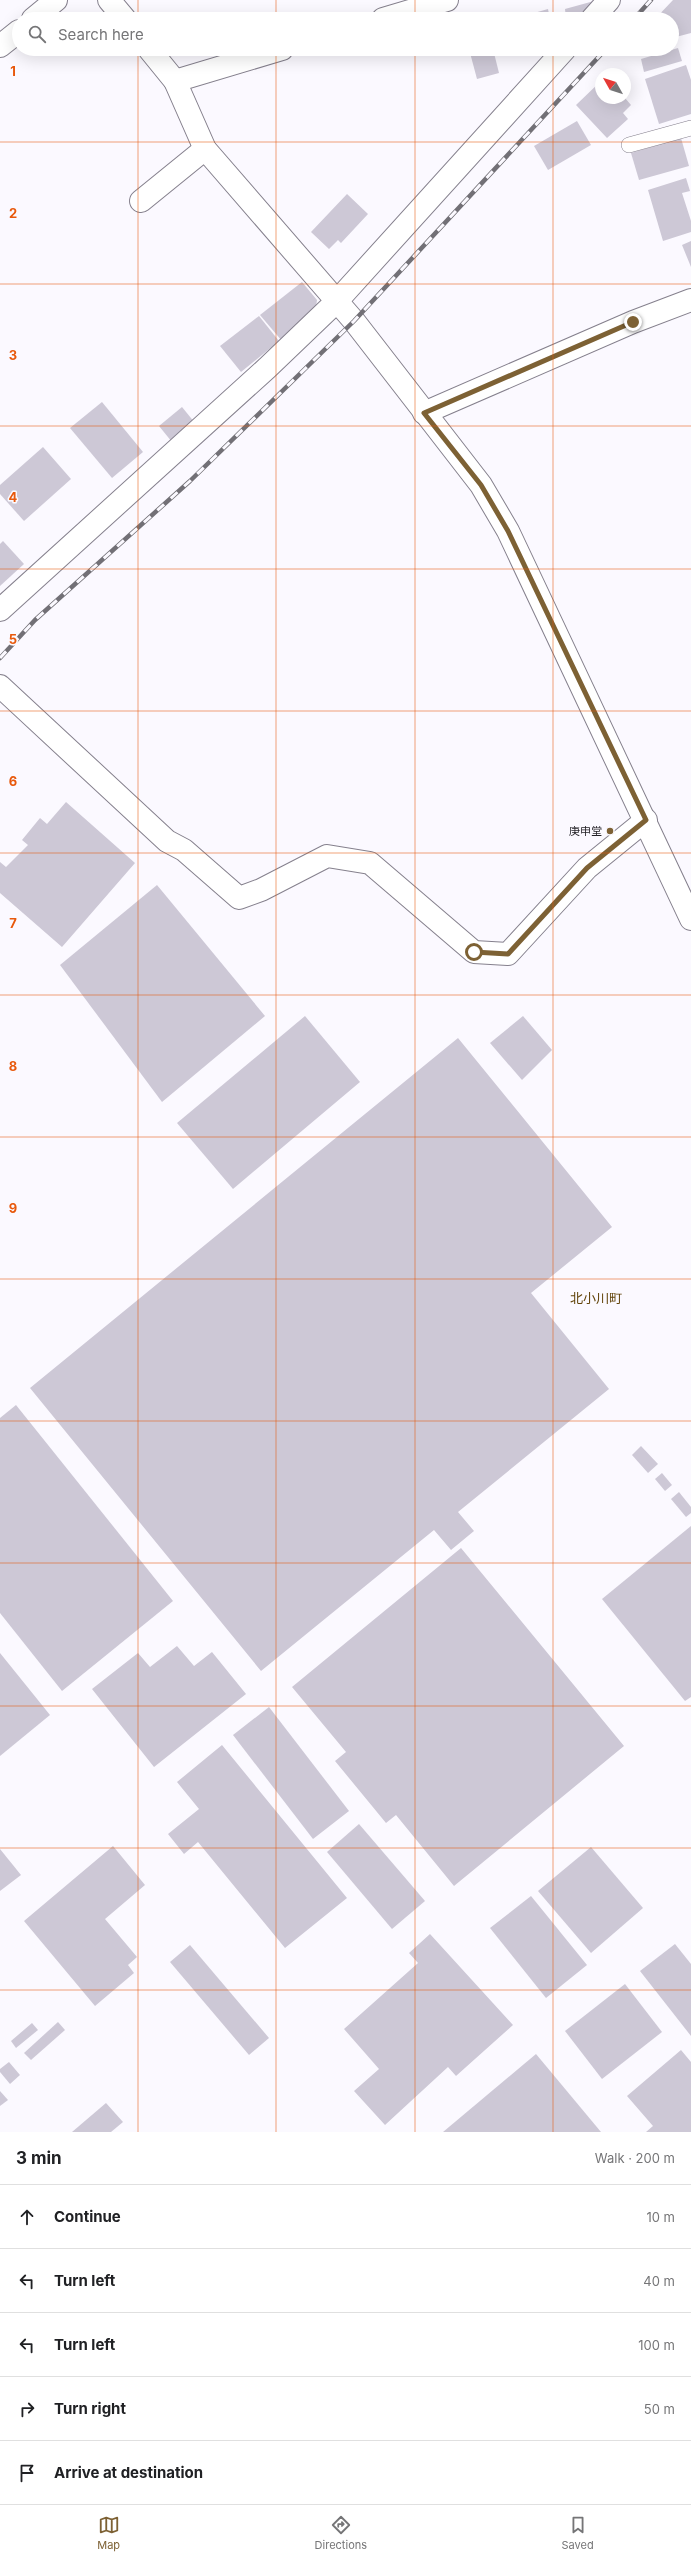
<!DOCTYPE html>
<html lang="en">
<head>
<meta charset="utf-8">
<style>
  :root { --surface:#fff; --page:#f6f6f6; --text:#202124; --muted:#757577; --line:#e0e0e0; --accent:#7d6134 }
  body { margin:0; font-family:Inter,"Noto Sans JP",sans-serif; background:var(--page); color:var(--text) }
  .compass { position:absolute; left:595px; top:68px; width:36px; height:36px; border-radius:50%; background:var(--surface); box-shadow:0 4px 16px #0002; rotate:309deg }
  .stop { position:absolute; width:12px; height:12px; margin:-9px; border:3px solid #7d6134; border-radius:50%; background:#fff }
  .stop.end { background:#7d6134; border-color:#fff; box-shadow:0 1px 4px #0008 }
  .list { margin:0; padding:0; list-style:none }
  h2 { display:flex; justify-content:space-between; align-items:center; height:52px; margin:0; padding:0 16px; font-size:17px }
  h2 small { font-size:13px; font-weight:400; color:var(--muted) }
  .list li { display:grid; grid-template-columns:26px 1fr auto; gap:12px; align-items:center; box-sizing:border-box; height:64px; padding:0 16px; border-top:1px solid var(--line) }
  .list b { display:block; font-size:15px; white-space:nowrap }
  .list em { font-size:13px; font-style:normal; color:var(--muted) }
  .icon { flex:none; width:22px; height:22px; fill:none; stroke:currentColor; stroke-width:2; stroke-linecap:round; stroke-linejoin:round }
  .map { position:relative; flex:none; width:691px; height:2132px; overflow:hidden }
  .search { position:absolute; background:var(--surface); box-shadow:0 4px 16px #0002; left:12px; right:12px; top:12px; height:44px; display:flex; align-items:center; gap:10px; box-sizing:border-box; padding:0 14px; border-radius:22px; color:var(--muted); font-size:15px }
  .sheet { height:372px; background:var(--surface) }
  nav { display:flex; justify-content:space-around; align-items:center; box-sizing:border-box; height:56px; border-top:1px solid var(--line); background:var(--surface); font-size:11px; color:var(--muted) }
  nav a { display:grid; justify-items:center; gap:2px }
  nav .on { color:var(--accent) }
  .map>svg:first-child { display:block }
  .building { fill:#cdc8d6 }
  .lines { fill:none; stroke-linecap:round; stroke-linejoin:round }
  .lane-casing { stroke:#85808d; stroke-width:16 }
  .street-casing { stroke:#85808d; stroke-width:24 }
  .secondary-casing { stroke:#85808d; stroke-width:24 }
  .lane { stroke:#fff; stroke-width:15 }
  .street { stroke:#fff; stroke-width:22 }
  .secondary { stroke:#fff; stroke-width:22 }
  .rail-casing { stroke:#727076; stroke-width:4.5 }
  .rail { stroke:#fbf9ff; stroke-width:3; stroke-dasharray:9; stroke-linecap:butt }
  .route { stroke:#7d6134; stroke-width:5 }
  .grid { fill:none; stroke:#e8590c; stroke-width:1; stroke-opacity:0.55 }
  .poi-dot { fill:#7d6134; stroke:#fbf9ff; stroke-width:1.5 }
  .labels { text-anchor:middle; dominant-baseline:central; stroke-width:3; stroke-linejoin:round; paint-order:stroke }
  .poi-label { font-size:11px; fill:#201e23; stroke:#fbf9ff; text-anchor:end }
  .quarter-label { font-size:13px; fill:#614309; stroke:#fbf9ff }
  .grid-label { font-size:13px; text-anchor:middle; font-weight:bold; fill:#e8590c; stroke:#fbf9ff; stroke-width:3; stroke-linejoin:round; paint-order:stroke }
</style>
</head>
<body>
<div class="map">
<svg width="691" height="2132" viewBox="0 0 691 2132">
  <rect width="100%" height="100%" fill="#fbf9ff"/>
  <g class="building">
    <path d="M673 0H691V33L672 38V19H655Z"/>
    <path d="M594 1 587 19H566L565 9Z"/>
    <path d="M548 9 550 19H528L527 15Z"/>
    <path d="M678 48 682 61 644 72 641 59Z"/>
    <path d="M469 49H493L499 73 477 79Z"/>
    <path d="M686 65 691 80V114L659 124 645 79Z"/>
    <path d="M601 81V98H625L631 105 623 113 628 119 607 138 576 105Z"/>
    <path d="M577 121 591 145 548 170 534 146Z"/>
    <path d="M681 138 689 166 639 180 631 153Z"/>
    <path d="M686 178 690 191 682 193 691 221V232L663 241 648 190Z"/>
    <path d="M347 194 368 214 341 243 338 240 329 249 311 232Z"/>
    <path d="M691 241V267L682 245Z"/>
    <path d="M302 282 317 300 315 313 282 341 260 315Z"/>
    <path d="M259 316 279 341 241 372 220 346Z"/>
    <path d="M102 402 143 452 112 478 70 428Z"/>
    <path d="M182 407 195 423 172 442 159 426Z"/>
    <path d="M43 447 71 479 24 521 0 494V485Z"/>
    <path d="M3 541 24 564 0 586V544Z"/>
    <path d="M66 802 135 863 62 947 0 893V862L6 867 28 845 22 840 40 818 47 824Z"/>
    <path d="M157 885 265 1016 162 1102 60 965Z"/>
    <path d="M305 1016 360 1082 233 1189 177 1123Z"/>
    <path d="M523 1016 552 1050 522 1080 490 1043Z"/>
    <path d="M458 1038 612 1227 531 1293 609 1389 458 1512 474 1531 451 1550 434 1530 261 1671 30 1388Z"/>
    <path d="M16 1405 173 1601 62 1691 0 1613V1418Z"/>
    <path d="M641 1446 658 1464 648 1473 632 1455Z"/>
    <path d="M662 1473 672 1485 665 1491 655 1479Z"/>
    <path d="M679 1492 691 1507V1513L686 1517 671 1499Z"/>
    <path d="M691 1526V1697L685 1701 602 1599Z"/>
    <path d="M461 1548 624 1746 454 1886 396 1815 386 1823 335 1761 346 1752 292 1687Z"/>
    <path d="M177 1646 194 1666 212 1652 246 1694 154 1767 92 1689 138 1653 150 1667Z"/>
    <path d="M0 1653 50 1715 0 1756Z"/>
    <path d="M269 1707 349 1811 313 1839 233 1735Z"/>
    <path d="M222 1745 347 1898 285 1948 198 1842 184 1854 168 1834 199 1809 177 1782Z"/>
    <path d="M359 1824 425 1901 392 1929 327 1852Z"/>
    <path d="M113 1846 145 1885 105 1919 137 1957 128 1965 134 1973 95 2006 24 1921Z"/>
    <path d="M591 1847 643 1908 591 1953 538 1891Z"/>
    <path d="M0 1849 21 1875 0 1891Z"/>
    <path d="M531 1896 587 1965 546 1998 490 1928Z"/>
    <path d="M430 1934 513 2025 456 2076 448 2067 385 2125 354 2091 379 2069 344 2029 418 1963 409 1953Z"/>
    <path d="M675 1944 691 1964V2036L640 1971Z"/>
    <path d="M190 1945 269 2038 249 2055 170 1962Z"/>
    <path d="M625 1984 662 2032 602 2079 565 2031Z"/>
    <path d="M58 2022 65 2030 31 2060 24 2053Z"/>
    <path d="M32 2023 38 2030 16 2048 11 2041Z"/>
    <path d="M681 2050 691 2062V2132H646L653 2126 627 2096Z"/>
    <path d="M536 2054 601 2132H443Z"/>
    <path d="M9 2062 20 2075 10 2084 0 2072V2069Z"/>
    <path d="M0 2091 8 2100 0 2106Z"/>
    <path d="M106 2103 123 2122 111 2132H72Z"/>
  </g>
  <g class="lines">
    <g class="lane-casing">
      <path id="lane" d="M629 145 691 128"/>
    </g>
    <g class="street-casing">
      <g id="street">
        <path d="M33 19 56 0"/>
        <path d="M592 19 609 0"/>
        <path d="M0 46 19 31"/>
        <path d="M141 201 205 149"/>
        <path d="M424 413 633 322 691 300"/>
        <path d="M0 610 267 368 337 301 565 49"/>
        <path d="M0 686 167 841 184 850 239 898 261 890 327 856 370 863 474 952 508 954 587 868 646 820"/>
      </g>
    </g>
    <g class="secondary-casing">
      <g id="secondary">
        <path d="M109 0 125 19"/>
        <path d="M383 19 447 0"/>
        <path d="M149 49 175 81 205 149 354 321 481 485 508 531 691 919"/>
        <path d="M175 81 282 49"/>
      </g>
    </g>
    <use href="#lane" class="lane"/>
    <use href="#street" class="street"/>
    <use href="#secondary" class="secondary"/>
    <g class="rail-casing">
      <g id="rail">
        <path d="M634 19 651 0"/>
        <path d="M0 658 35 620 190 481 354 321 606 49"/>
      </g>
    </g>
    <use href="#rail" class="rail"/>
  </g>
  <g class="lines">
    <path class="route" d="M474 952 508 954 587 868 646 820 508 531 481 485 424 413 633 322"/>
  </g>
  <path class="grid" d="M138 0V19M276 0V19M415 0V19M553 0V19M138 49V2132M276 49V2132M415 49V2132M553 49V2132M0 142H691M0 284H691M0 426H691M0 569H691M0 711H691M0 853H691M0 995H691M0 1137H691M0 1279H691M0 1421H691M0 1563H691M0 1706H691M0 1848H691M0 1990H691"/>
  <circle class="poi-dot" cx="610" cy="831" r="4"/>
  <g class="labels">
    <g class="poi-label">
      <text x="602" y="831">庚申堂</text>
    </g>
    <g class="quarter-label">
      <text x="596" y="1298">北小川町</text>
    </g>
  </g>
  <g class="grid-label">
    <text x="13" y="76">1</text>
    <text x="13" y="218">2</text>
    <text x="13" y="360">3</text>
    <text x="13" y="502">4</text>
    <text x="13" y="644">5</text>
    <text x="13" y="786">6</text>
    <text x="13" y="928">7</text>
    <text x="13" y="1071">8</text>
    <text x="13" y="1213">9</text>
  </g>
</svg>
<svg class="compass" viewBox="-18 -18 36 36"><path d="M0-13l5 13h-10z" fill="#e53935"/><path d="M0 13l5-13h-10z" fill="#757577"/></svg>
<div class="stop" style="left:474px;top:952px"></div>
<div class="stop end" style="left:633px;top:322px"></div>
<div class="search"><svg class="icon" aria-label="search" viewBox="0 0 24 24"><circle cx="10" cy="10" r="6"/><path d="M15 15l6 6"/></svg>Search here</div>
</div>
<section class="sheet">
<h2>3 min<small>Walk · 200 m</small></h2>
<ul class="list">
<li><svg class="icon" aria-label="ahead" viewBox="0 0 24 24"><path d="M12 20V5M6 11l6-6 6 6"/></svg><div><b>Continue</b></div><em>10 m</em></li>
<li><svg class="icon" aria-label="left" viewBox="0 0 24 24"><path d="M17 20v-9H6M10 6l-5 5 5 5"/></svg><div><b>Turn left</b></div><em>40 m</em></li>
<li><svg class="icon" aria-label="left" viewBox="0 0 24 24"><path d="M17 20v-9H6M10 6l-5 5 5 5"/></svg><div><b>Turn left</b></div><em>100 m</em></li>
<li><svg class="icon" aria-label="right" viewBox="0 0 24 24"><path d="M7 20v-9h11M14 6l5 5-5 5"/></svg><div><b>Turn right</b></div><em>50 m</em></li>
<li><svg class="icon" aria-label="arrive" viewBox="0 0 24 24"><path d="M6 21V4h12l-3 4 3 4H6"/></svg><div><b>Arrive at destination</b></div></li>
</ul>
</section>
<nav>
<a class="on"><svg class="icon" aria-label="map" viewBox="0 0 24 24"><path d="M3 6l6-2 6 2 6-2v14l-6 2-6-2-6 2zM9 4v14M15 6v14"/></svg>Map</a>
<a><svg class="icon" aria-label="directions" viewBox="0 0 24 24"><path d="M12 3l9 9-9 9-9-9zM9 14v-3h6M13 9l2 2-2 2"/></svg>Directions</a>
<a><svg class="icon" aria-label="saved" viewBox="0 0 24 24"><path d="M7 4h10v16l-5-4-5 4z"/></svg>Saved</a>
</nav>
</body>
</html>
